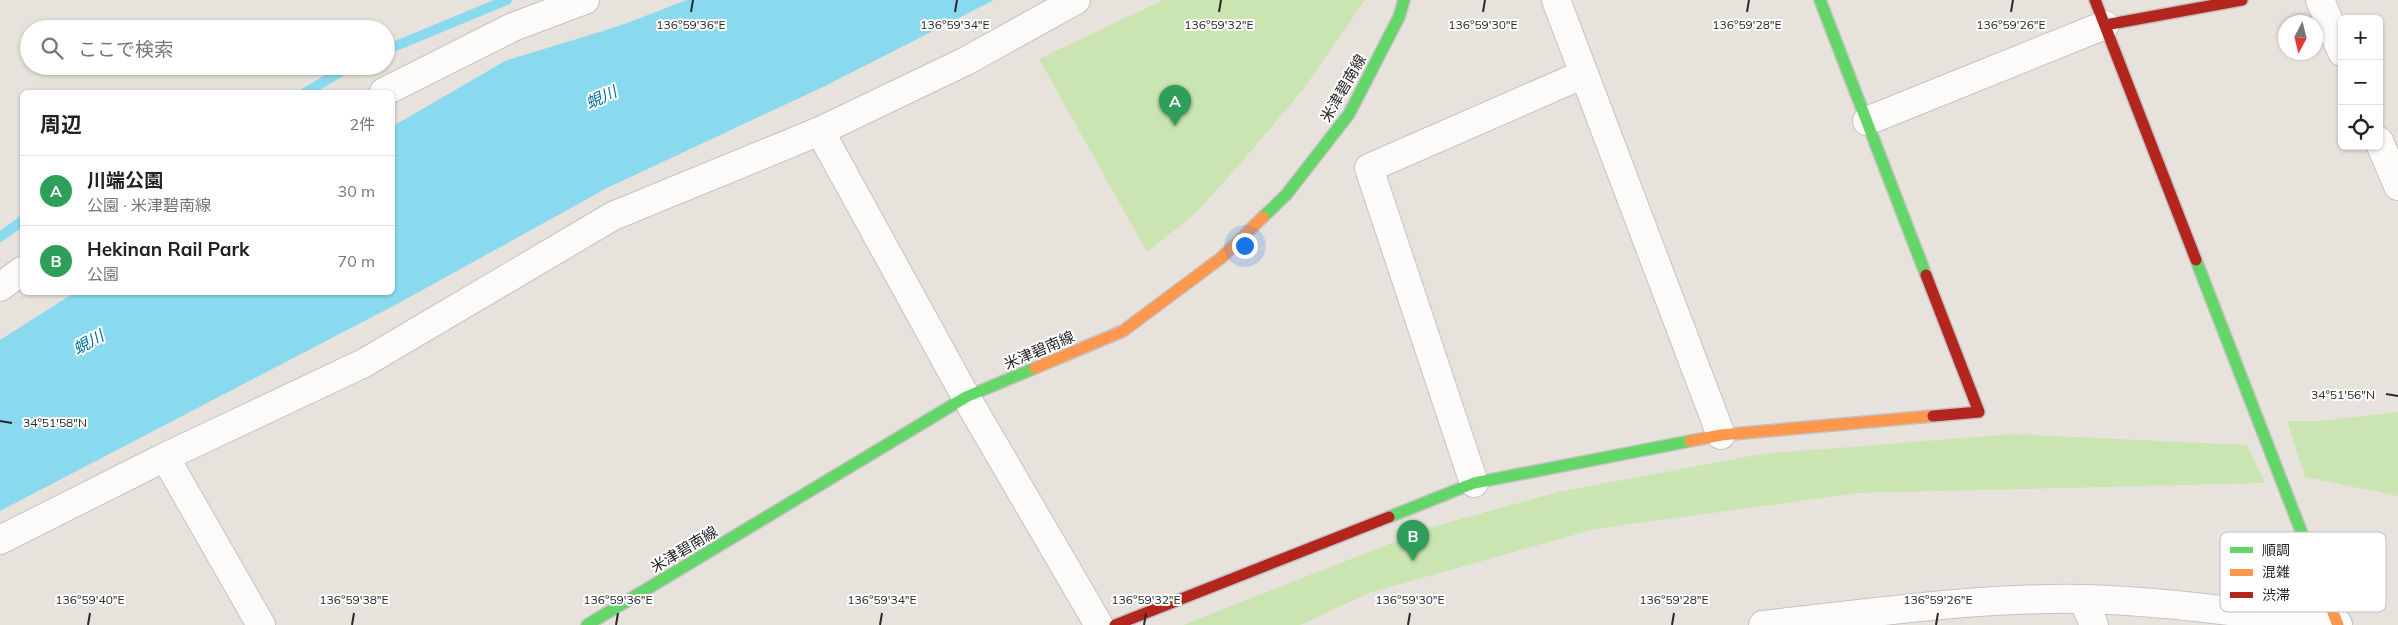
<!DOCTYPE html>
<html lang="ja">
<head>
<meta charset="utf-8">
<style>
  :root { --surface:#fff; --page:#f6f6f6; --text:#222; --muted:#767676; --line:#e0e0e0; --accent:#2563eb }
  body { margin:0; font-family:Mulish,"Noto Sans JP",sans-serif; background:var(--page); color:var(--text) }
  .controls { position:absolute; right:15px; top:15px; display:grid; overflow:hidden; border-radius:8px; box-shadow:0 1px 4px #0004 }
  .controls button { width:45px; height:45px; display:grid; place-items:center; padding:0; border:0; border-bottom:1px solid var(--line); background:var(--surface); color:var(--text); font:25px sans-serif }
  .compass { position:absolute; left:2278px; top:15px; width:45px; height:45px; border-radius:50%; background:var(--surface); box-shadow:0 1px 4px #0004; rotate:187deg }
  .you { position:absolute; left:1244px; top:245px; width:18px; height:18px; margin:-12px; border:4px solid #fff; border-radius:50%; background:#1a73e8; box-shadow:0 0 0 8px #1a73e833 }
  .badge { display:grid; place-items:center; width:32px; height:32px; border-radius:50%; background:var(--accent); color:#fff; font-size:16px; font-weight:700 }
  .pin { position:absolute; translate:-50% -41px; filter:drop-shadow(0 1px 2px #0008) }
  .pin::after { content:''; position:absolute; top:26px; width:18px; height:15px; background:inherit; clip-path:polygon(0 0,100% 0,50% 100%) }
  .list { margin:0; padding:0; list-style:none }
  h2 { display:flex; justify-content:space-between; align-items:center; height:65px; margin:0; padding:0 20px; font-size:21px }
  h2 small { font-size:16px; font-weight:400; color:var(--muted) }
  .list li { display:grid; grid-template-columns:32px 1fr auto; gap:15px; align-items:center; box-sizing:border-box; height:70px; padding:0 20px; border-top:1px solid var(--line) }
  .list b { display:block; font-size:19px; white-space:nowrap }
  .list p { margin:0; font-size:16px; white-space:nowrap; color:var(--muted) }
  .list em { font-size:16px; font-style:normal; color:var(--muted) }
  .icon { flex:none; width:28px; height:28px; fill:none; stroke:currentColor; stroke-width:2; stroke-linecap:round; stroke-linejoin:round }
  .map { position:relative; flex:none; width:2398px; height:625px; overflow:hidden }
  .search { position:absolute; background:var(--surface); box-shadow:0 1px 4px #0004; left:20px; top:20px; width:375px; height:55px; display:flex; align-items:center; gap:12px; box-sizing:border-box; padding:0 18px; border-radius:28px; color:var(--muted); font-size:19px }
  .panel { position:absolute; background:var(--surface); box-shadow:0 1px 4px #0004; left:20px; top:90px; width:375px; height:205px; border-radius:8px }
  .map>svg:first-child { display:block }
  .green { fill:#cae5b2 }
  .water { fill:#8adaef }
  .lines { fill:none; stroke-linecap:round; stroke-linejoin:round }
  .stream { stroke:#8adaef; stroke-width:10 }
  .street-casing { stroke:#c4c2c2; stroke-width:30 }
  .fast-casing { stroke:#c4c2c2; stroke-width:14 }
  .slow-casing { stroke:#c4c2c2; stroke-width:14 }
  .jam-casing { stroke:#c4c2c2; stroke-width:14 }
  .street { stroke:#fcfbfa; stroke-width:28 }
  .fast { stroke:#63d668; stroke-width:11 }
  .slow { stroke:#ff974d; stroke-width:11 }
  .jam { stroke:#b3261e; stroke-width:11 }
  .ticks { fill:none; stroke:#282828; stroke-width:2 }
  .labels { text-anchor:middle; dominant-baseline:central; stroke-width:4; stroke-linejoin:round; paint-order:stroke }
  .street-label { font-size:15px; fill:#282828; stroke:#fff }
  .water-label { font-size:16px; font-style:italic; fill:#0472a0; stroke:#fff }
  .key { fill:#fff; stroke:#bebebe; stroke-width:1 }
  .key-label { font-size:14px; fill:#282828 }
  .ticks-label { font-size:12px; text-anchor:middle; fill:#282828; stroke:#fff; stroke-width:4; stroke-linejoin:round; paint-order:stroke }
</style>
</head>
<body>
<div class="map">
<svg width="2398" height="625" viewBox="0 0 2398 625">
  <rect width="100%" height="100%" fill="#e8e2dc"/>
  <g class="green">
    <path d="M1163 0H1365L1305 87 1240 164 1196 213 1147 252 1039 59Z"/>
    <path d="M2398 412V496L2305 477 2287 421H2320Z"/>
    <path d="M2013 434 2247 445 2265 483 1858 493 1595 529 1369 593 1300 625H1183L1432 527 1558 492 1761 454Z"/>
  </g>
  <path class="water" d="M687 0H994L823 87 607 188 399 303 0 511V340L74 293 392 292 393 126 505 61 619 26Z"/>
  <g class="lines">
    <g class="stream">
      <path d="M386 50 507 0"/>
      <path d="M306 92 351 66"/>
      <path d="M0 237 22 221"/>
    </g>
    <g class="street-casing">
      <g id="street">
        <path d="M1556 0 1721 435"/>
        <path d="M2320 0 2342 52"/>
        <path d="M384 92 513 27 585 0"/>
        <path d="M1867 121 2105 25"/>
        <path d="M820 131 966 397 1099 625"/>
        <path d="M2379 141 2398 186"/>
        <path d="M0 287 22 271"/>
        <path d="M165 457 261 625"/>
        <path d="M1474 483 1369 168 1584 74"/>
        <path d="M0 540 165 457 364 363 613 216 820 131 966 61 1076 0"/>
        <path d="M2083 599 2094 625"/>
        <path d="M1763 625C1870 613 1977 597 2085 599 2169 601 2254 615 2338 624"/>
      </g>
    </g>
    <g class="fast-casing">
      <g id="fast">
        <path d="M1820 0 1926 275"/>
        <path d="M1263 217 1286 195 1349 114 1399 17 1404 0"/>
        <path d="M2196 260 2308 549"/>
        <path d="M1389 517 1474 483 1690 441"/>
        <path d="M587 625 966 397 1035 368"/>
      </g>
    </g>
    <g class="slow-casing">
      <g id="slow">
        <path d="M1035 368 1123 331 1221 258 1263 217"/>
        <path d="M1690 441 1721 435 1933 416"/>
        <path d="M2308 549 2338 625"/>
      </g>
    </g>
    <g class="jam-casing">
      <g id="jam">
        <path d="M2095 0 2196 260"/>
        <path d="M2105 25 2242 0"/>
        <path d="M1926 275 1979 412 1933 416"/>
        <path d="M1115 625 1389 517"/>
      </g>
    </g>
    <use href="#street" class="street"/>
    <use href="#fast" class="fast"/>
    <use href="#slow" class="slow"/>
    <use href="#jam" class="jam"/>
  </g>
  <path class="ticks" d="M691 12 693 0M955 12 957 0M1219 12 1221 0M1483 12 1485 0M1747 12 1749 0M2011 12 2013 0M2386 394 2398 396M0 421 12 423M88 625 90 613M352 625 354 613M616 625 618 613M880 625 882 613M1144 625 1146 613M1408 625 1410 613M1672 625 1674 613M1936 625 1938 613"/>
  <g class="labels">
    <g class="street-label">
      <text transform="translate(1343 88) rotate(-60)">米津碧南線</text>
      <text transform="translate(1039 350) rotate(-23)">米津碧南線</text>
      <text transform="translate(684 549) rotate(-31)">米津碧南線</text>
    </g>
    <g class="water-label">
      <text transform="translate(601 97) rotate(-25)">蜆川</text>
      <text transform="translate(88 342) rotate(-29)">蜆川</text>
    </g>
  </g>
  <rect x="2220" y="532" width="166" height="80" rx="8" class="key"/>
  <rect x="2230" y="547" width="23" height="6" fill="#63d668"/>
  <rect x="2230" y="569" width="23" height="7" fill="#ff974d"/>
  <rect x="2230" y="592" width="23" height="6" fill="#b3261e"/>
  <g class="key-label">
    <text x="2262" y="555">順調</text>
    <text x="2262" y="577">混雑</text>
    <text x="2262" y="600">渋滞</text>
  </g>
  <g class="ticks-label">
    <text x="691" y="29">136°59'36"E</text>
    <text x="955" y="29">136°59'34"E</text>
    <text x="1219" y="29">136°59'32"E</text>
    <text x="1483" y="29">136°59'30"E</text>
    <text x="1747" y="29">136°59'28"E</text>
    <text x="2011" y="29">136°59'26"E</text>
    <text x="2343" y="399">34°51'56"N</text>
    <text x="55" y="427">34°51'58"N</text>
    <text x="90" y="604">136°59'40"E</text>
    <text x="354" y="604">136°59'38"E</text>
    <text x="618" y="604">136°59'36"E</text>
    <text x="882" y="604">136°59'34"E</text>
    <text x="1146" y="604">136°59'32"E</text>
    <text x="1410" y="604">136°59'30"E</text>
    <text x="1674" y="604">136°59'28"E</text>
    <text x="1938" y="604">136°59'26"E</text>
  </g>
</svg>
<div class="controls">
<button>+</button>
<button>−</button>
<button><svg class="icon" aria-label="locate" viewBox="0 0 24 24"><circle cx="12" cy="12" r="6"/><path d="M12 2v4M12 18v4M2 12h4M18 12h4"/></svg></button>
</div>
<svg class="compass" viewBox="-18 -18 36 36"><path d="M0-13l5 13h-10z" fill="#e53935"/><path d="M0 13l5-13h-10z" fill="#767676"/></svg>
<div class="you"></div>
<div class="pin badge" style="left:1175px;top:126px;background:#2e9e5b">A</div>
<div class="pin badge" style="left:1413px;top:561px;background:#2e9e5b">B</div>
<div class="search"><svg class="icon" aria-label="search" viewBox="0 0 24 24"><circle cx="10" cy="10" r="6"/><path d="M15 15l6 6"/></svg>ここで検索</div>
<section class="panel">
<h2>周辺<small>2件</small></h2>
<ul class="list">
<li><span class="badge" style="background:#2e9e5b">A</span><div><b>川端公園</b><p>公園 · 米津碧南線</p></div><em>30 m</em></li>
<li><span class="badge" style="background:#2e9e5b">B</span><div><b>Hekinan Rail Park</b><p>公園</p></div><em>70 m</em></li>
</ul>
</section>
</div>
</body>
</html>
